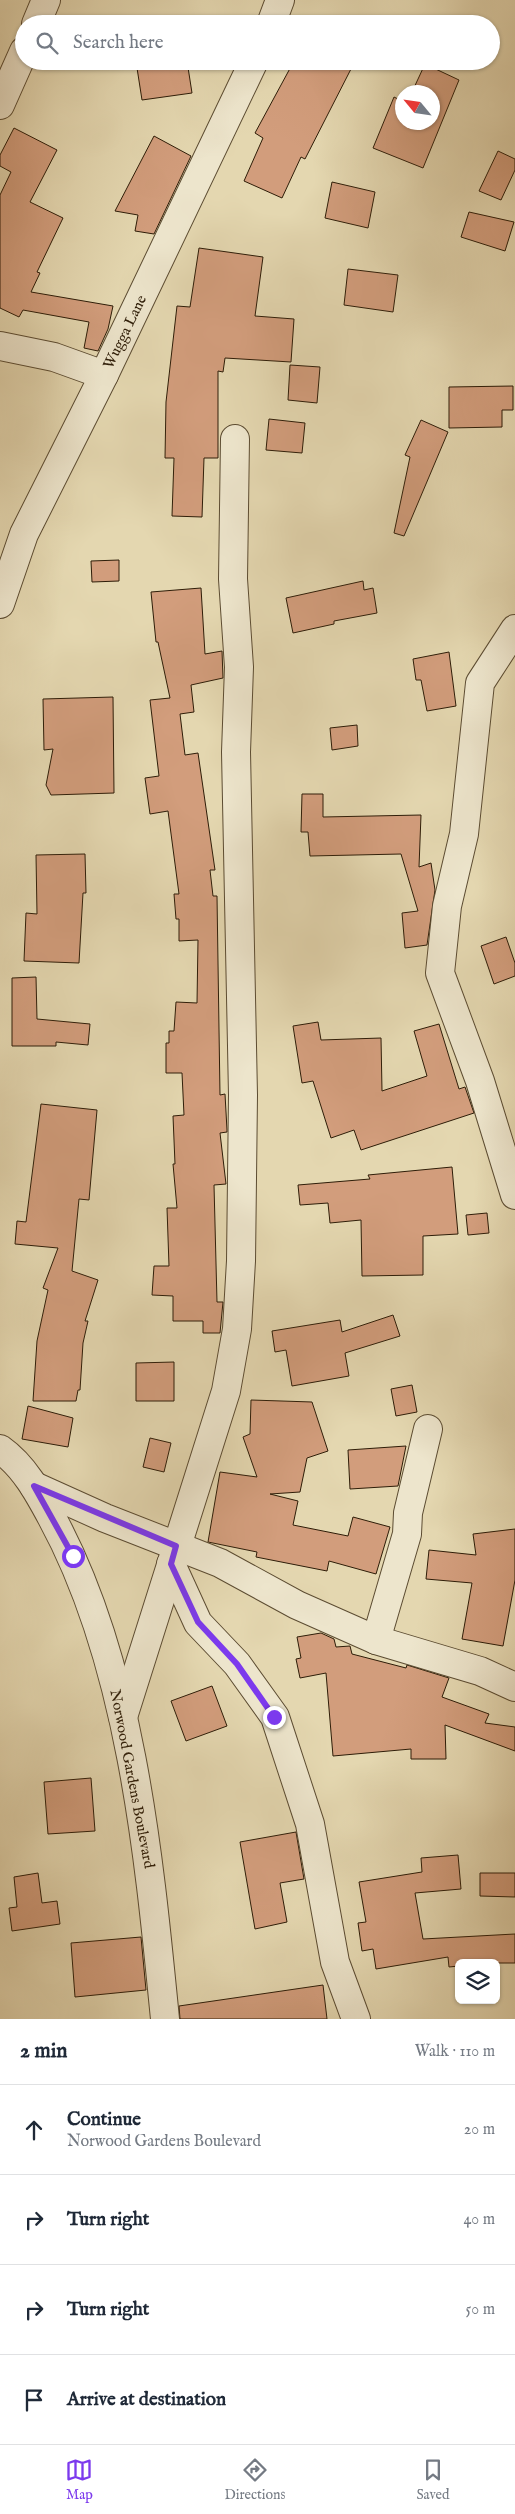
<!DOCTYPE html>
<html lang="en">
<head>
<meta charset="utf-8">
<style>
  :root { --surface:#fff; --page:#f2f2f3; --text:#1f2937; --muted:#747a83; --line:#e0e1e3; --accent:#7c3aed }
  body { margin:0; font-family:"IM FELL English",serif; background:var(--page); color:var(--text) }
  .controls { position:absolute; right:15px; bottom:15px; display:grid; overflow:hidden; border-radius:8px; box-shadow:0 1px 4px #0004 }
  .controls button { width:45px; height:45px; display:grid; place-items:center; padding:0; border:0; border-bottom:1px solid var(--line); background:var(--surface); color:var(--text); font:25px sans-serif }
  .compass { position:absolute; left:395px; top:85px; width:45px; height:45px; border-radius:50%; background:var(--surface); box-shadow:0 1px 4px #0004; rotate:299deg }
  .stop { position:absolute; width:15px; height:15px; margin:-11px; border:4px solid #7c3aed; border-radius:50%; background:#fff }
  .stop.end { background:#7c3aed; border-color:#fff; box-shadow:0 1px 5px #0008 }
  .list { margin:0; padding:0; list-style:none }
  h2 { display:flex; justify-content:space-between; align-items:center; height:65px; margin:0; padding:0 20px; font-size:21px }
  h2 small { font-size:16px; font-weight:400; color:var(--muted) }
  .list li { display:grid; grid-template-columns:32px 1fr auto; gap:15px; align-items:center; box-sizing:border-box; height:90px; padding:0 20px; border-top:1px solid var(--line) }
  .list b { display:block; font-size:19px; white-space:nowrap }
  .list p { margin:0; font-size:16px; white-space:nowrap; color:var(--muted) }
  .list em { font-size:16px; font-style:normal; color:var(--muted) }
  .icon { flex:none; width:28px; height:28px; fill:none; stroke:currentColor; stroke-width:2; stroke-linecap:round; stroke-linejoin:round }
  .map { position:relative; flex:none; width:515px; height:2019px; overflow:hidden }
  .search { position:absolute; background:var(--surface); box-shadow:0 1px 4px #0004; left:15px; right:15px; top:15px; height:55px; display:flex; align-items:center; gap:12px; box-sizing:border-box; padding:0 18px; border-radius:28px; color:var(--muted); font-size:19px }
  .sheet { height:425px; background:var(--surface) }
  nav { display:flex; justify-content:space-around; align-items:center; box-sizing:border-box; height:70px; border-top:1px solid var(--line); background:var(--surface); font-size:14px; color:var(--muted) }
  nav a { display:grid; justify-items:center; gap:2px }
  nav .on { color:var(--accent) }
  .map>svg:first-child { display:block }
  .building { fill:#d29d7c; stroke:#2e1d08 }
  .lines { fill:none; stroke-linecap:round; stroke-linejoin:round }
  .minor-casing { stroke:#5c4c32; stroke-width:30 }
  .minor { stroke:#ede5cc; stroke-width:28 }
  .route { stroke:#7c3aed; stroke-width:6 }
  .labels { text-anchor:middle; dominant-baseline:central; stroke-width:4; stroke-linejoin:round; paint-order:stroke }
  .street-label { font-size:15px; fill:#2e1d08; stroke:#ede5cc }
</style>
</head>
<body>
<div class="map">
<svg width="515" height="2019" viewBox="0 0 515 2019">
  <rect width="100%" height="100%" fill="#e4d7b0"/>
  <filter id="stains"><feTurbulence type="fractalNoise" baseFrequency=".004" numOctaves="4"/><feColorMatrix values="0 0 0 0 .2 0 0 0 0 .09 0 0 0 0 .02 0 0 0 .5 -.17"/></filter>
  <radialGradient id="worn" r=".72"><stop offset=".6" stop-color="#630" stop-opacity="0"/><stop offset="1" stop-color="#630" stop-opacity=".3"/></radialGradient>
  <g class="building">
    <path d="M90 19 110 24H88Z"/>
    <path d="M108 61H187L192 93 142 100 137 68Z"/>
    <path d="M294 61H340L352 67 305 159 301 157 282 198 244 181 263 138 255 133Z"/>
    <path d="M425 64 459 80 423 168 373 148 394 97 402 101V122H432V92H412Z"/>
    <path d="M14 128 57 150 30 202 63 218 37 272 40 273 31 292 113 306 108 329 98 351 84 348 89 322 23 310 19 317 0 308V195L11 172 0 166V155Z"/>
    <path d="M154 136 191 156 154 234 135 231 138 215 115 211Z"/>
    <path d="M498 151 515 159V170L501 200 479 191Z"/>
    <path d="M332 182 375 192 368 228 325 218Z"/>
    <path d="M469 212 514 222 505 251 461 237Z"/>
    <path d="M199 248 263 257 255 316 294 319 291 362 225 358 223 372 218 371V458H204L202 517 172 516 174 458H165L166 402 177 306 190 307Z"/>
    <path d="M348 269 398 275 393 312 344 305Z"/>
    <path d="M290 365 320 367 317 403 288 400Z"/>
    <path d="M513 386V410H502V427L449 428V387Z"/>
    <path d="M269 419 305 423 302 453 266 450Z"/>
    <path d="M421 420 448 432 404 536 394 533 410 457 405 455Z"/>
    <path d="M119 560V581L92 582 91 561Z"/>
    <path d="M363 581 364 590 373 588 377 613 334 621V624L293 633 286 598Z"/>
    <path d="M201 588 205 654 222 651 223 678 191 685 194 712 180 714 185 755 198 753 215 870H210L213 896H217L220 1095 225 1094 227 1130V1132L220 1133 226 1184 214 1185 217 1302H223L220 1333H203V1321H173V1296L152 1295 154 1266H169L167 1208H177L173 1164H175L173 1116 184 1115 182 1073H166V1043H169V1031H174L176 1002 197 1003 198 940 179 941V919H176L174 894H179L168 811 150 814 145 778 159 776 150 700 170 698 158 642H156L151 592Z"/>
    <path d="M449 652 456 706 427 711 421 680H416L413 659Z"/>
    <path d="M113 697 114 793 51 795 46 785 53 749 44 750 43 699Z"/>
    <path d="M357 725 358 746 332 750 330 728Z"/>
    <path d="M302 794H323V817L421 815 419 867 431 863 435 890 427 945 405 948 402 913 418 911 401 854 310 856 308 832H301Z"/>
    <path d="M85 854 86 893H83L79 963 24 961 26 913 37 914 36 855Z"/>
    <path d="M506 937 515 963V976L494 984 481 946Z"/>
    <path d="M36 977 37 1019 90 1024 88 1045 56 1042V1046H12V978Z"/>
    <path d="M318 1022 321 1040 381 1038 382 1091 427 1076 414 1031 439 1024 459 1089 465 1087 474 1113 361 1150 354 1130 331 1138 313 1081 302 1083 293 1026Z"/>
    <path d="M41 1104 97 1110 89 1200 79 1199 72 1271 98 1280 85 1321H88L83 1343 80 1390H78L76 1401H33L37 1341 48 1290 43 1288 58 1248 15 1244 17 1221 26 1222Z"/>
    <path d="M452 1167 458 1234 423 1236V1275L362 1276 361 1220 330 1223 328 1203 300 1205 298 1185 370 1179 368 1175Z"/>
    <path d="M487 1213 489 1233 468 1235 466 1215Z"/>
    <path d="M393 1315 400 1336 345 1353 349 1376 292 1386 286 1350 275 1352 272 1331 340 1320 342 1332Z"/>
    <path d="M174 1362V1401H136V1363Z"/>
    <path d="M412 1385 417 1412 396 1416 391 1389Z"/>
    <path d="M251 1400 312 1402 328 1451 307 1458 300 1492 270 1494 298 1501 293 1525 348 1536 353 1517 390 1527 376 1574 329 1561 327 1571 256 1557 257 1552 208 1542 220 1472 257 1477 243 1437 250 1434Z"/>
    <path d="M28 1406 73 1418 68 1447 22 1439Z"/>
    <path d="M150 1438 171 1443 164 1472 143 1467Z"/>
    <path d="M406 1446 398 1486 350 1489 348 1450Z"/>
    <path d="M515 1529V1580L503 1646 462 1639 472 1583 426 1579 429 1550 476 1555 473 1534Z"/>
    <path d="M321 1633 334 1639 336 1647 350 1646 352 1654 406 1668 407 1665 449 1678 442 1697 489 1714 485 1723 515 1727V1751L445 1725 446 1759H411V1749L333 1756 326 1673 300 1678 296 1659 301 1658 297 1637Z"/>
    <path d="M212 1686 227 1726 186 1741 171 1701Z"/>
    <path d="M91 1778 95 1831 48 1834 44 1782Z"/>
    <path d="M296 1832 304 1879 280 1883 287 1922 255 1929 240 1842Z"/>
    <path d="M458 1855 461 1889 415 1893 423 1939 515 1934V1963H459V1966L449 1967 448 1957 376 1969 373 1949 362 1951 358 1923 366 1922 359 1882 422 1872 421 1858Z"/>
    <path d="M38 1873 42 1903 57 1901 60 1924 12 1931 9 1908 17 1907 14 1877Z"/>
    <path d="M480 1873H515V1897L480 1896Z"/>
    <path d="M141 1937 146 1990 75 1997 71 1943Z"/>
    <path d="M323 1985 327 2019H180L179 2006Z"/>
  </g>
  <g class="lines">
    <g class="minor-casing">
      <g id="minor">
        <path d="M36 24 46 0"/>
        <path d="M271 24 280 0"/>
        <path d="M0 105 24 51"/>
        <path d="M0 346 54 357 104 375"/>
        <path d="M0 604 24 534 104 375 254 61"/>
        <path d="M515 629 480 683 464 834 447 906 440 973 480 1081 515 1195"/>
        <path d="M0 1449C24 1466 38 1492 52 1518 131 1663 149 1856 165 2019"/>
        <path d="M34 1486 105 1518 220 1563 297 1605 376 1640 480 1671 515 1687"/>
        <path d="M171 1564 198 1623 237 1664 275 1717 310 1824 335 1962 356 2019"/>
        <path d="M376 1640 407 1534 408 1513 428 1429"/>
        <path d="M123 1717 226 1391 237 1329 241 1261 243 1095 236 752 239 667 233 579 235 439"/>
      </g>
    </g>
    <use href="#minor" class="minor"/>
  </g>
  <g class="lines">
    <path class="route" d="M73 1556 34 1486 176 1546 171 1564 198 1622 237 1664 274 1717"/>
  </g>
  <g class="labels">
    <g class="street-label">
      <text transform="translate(125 332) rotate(-64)">Wugga Lane</text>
      <text transform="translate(132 1779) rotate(79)">Norwood Gardens Boulevard</text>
    </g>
  </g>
  <rect width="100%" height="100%" filter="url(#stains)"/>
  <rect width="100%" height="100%" fill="url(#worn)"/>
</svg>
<div class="controls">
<button><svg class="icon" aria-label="layers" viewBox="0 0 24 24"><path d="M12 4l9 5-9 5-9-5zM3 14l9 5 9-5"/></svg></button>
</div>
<svg class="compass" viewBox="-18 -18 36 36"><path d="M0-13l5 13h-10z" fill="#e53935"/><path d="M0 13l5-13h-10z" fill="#747a83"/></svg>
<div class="stop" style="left:73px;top:1556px"></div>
<div class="stop end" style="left:274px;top:1717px"></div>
<div class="search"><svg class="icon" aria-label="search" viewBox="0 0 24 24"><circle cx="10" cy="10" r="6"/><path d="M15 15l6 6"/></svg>Search here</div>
</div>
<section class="sheet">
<h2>2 min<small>Walk · 110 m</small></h2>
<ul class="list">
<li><svg class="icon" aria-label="ahead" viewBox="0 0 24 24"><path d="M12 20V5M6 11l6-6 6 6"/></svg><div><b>Continue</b><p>Norwood Gardens Boulevard</p></div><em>20 m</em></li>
<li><svg class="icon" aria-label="right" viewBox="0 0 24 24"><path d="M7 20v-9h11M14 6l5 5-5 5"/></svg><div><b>Turn right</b></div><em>40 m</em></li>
<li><svg class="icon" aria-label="right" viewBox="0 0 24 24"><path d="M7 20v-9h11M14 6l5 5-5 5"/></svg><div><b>Turn right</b></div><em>50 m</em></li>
<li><svg class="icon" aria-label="arrive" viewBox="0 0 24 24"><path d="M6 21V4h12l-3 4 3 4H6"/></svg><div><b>Arrive at destination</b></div></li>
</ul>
</section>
<nav>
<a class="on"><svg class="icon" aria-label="map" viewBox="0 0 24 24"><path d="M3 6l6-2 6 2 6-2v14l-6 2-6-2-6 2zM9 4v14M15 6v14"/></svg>Map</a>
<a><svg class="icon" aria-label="directions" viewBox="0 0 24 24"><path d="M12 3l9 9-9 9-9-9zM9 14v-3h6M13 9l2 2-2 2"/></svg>Directions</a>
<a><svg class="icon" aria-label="saved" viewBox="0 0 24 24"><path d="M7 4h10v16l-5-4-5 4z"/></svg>Saved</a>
</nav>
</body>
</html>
